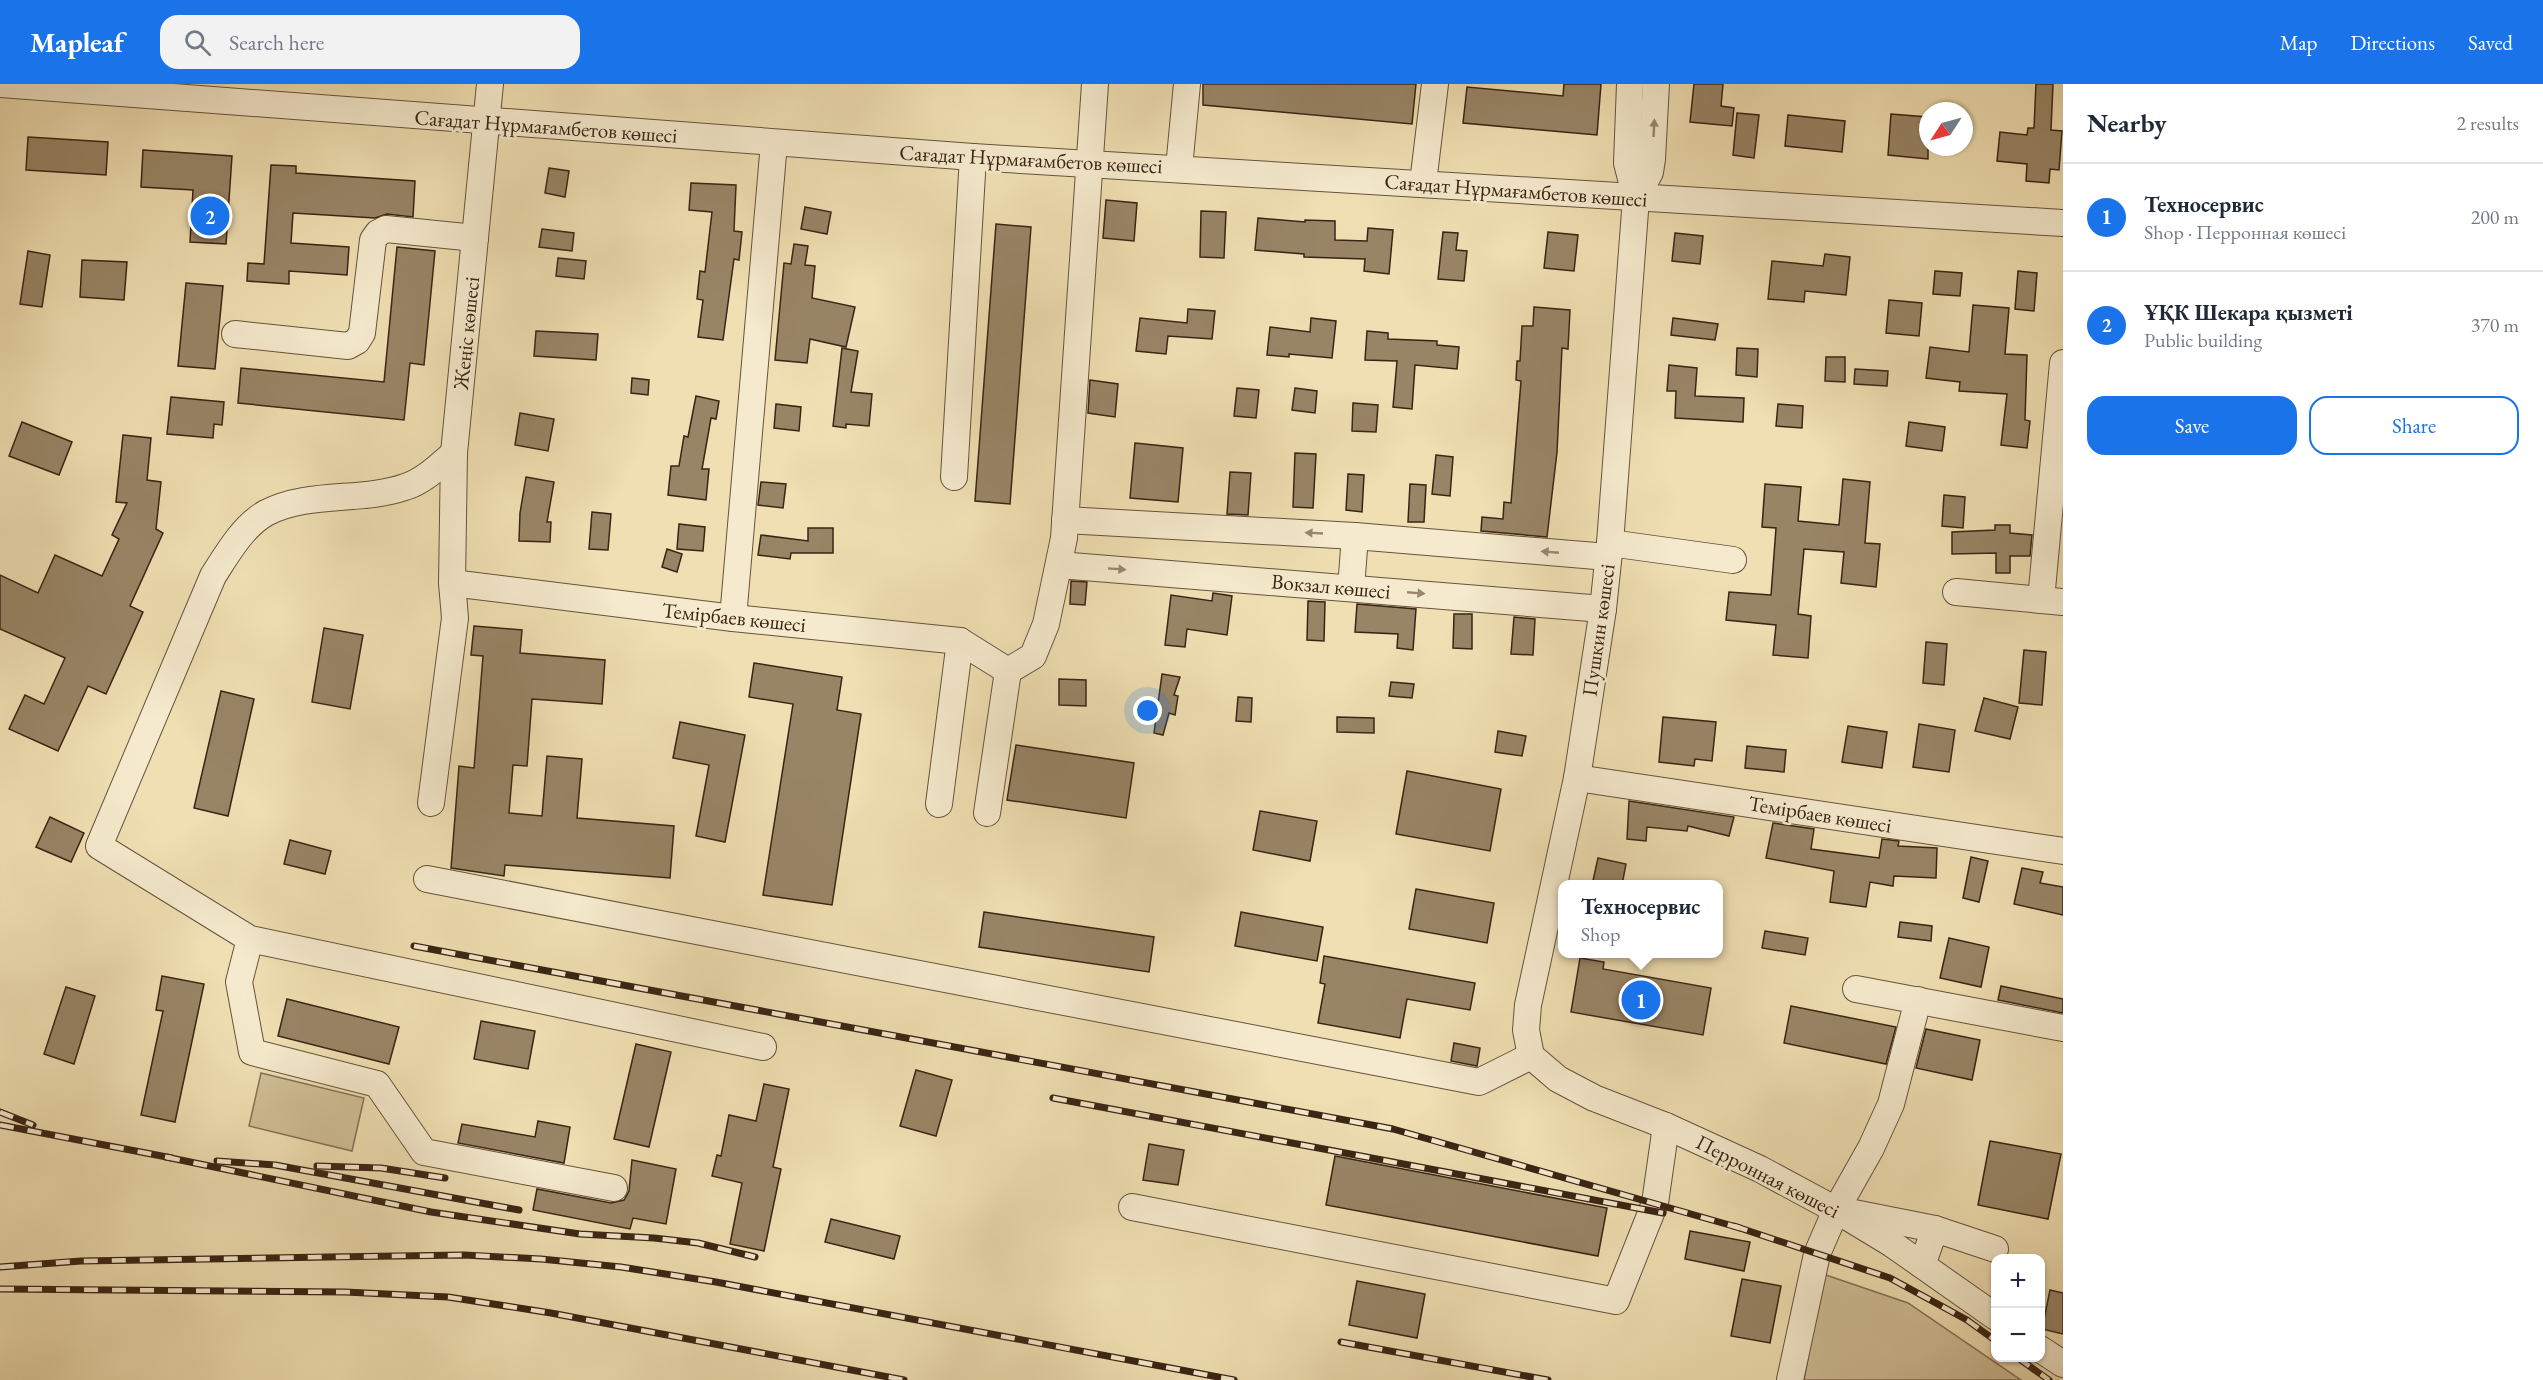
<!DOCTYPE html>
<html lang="en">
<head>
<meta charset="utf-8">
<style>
  :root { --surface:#fff; --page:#f2f2f3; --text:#1f2937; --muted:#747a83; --line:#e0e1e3; --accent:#1a73e8 }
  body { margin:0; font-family:"EB Garamond",serif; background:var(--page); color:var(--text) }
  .controls { position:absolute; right:18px; bottom:18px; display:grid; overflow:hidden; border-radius:12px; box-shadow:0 2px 4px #0004 }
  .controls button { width:54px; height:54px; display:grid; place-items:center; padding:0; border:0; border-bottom:2px solid var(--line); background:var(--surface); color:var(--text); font:30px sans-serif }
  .compass { position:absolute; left:1919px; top:18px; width:54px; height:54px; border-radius:50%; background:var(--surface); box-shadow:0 2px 4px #0004; rotate:234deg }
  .you { position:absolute; left:1148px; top:627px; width:21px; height:21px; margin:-15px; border:4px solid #fff; border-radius:50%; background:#1a73e8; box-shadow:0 0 0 9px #1a73e833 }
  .badge { display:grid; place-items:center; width:39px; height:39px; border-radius:50%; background:var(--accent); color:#fff; font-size:20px; font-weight:700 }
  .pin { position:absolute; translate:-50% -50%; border:3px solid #fff; box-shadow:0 2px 6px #0006 }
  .popup { position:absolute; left:1558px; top:796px; width:165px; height:78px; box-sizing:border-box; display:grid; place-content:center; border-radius:12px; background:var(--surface); filter:drop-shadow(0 2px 4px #0005); font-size:20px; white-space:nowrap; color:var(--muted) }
  .popup b { font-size:22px; color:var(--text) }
  .popup::after { content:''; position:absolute; left:50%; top:100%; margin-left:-12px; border:12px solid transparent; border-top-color:var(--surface) }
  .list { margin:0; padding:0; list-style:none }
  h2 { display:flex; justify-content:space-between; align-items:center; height:78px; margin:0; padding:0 24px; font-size:26px }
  h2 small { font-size:20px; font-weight:400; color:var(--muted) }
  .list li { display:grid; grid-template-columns:39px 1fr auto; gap:18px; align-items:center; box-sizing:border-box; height:108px; padding:0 24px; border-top:2px solid var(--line) }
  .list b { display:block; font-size:22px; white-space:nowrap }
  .list p { margin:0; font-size:20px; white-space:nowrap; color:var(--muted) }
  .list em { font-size:20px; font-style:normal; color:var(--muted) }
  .actions { display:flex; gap:12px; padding:18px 24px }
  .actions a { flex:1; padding:14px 0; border:2px solid var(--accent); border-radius:18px; text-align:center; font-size:21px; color:var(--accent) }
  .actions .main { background:var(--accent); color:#fff }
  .icon { flex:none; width:33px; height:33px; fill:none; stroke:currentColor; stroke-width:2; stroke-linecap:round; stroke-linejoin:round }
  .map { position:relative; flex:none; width:2063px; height:1296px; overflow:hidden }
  header { display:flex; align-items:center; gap:36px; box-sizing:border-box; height:84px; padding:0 30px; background:var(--accent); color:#fff }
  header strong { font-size:28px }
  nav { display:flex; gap:33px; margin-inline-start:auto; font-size:21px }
  .search { width:420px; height:54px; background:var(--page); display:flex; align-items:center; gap:15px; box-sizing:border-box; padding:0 21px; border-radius:18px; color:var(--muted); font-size:22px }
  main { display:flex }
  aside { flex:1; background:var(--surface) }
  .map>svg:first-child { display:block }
  .green { fill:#d0bf97; stroke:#847256; stroke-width:1.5 }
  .building { fill:#988566; stroke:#392414; stroke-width:1.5 }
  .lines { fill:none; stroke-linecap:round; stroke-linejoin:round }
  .minor-casing { stroke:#66533c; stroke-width:28 }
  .minor { stroke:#f5eacd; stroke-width:26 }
  .rail-casing { stroke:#392414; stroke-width:7 }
  .rail { stroke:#f5eacd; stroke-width:4.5; stroke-dasharray:14; stroke-linecap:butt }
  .oneway { fill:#978770 }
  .labels { text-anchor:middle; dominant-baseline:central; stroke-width:5; stroke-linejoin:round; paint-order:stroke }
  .street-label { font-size:21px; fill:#392414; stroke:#f5eacd }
</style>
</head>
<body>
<header>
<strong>Mapleaf</strong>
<div class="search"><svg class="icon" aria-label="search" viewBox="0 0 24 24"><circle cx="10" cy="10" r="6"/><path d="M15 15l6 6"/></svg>Search here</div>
<nav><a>Map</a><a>Directions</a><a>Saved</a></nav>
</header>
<main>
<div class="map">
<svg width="2063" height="1296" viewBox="0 0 2063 1296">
  <rect width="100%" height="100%" fill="#efdfb2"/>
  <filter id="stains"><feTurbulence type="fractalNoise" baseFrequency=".00333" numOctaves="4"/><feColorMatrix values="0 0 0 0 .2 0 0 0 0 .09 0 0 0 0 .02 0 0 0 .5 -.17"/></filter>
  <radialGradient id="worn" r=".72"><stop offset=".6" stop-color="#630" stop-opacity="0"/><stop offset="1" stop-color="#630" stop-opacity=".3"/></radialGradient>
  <g class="green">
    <path d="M261 989 364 1014 352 1067 249 1042Z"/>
    <path d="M1823 1190 1908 1219 2021 1296H1804Z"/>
  </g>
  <g class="building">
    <path d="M1203 0H1416L1412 40 1203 21Z"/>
    <path d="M1564 0H1601L1597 51 1463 39 1467 3 1563 12Z"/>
    <path d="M1694 0H1723L1721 22 1734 24 1732 42 1690 38Z"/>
    <path d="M2036 0H2053L2051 46 2062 47 2059 86 2050 85 2049 99 2026 97 2027 80 1997 77 2000 48 2027 51 2028 44H2034Z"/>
    <path d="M1737 29 1759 31 1754 74 1733 71Z"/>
    <path d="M1891 30 1928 33V75L1888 71Z"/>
    <path d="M1788 31 1845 37 1842 68 1785 62Z"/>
    <path d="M28 53 108 58 106 91 26 86Z"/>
    <path d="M143 66 232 72 226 160 190 158 193 106 141 103Z"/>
    <path d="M271 81 296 82V89L415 97 413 133 387 130 375 134 293 129 291 159 349 163 347 191 289 187V200L247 197 248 179 264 180Z"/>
    <path d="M549 84 569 87 565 113 545 109Z"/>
    <path d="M691 99 736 101 734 147 742 148 739 176 734 175 723 256 698 253 703 216 697 215 700 187 705 188 712 128 689 126Z"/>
    <path d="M1106 116 1137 119 1134 157 1103 154Z"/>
    <path d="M805 123 831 128 827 150 801 145Z"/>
    <path d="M1201 127 1226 128 1224 174 1200 173Z"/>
    <path d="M1258 134 1305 138V136L1335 137V156L1367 157 1368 144 1393 146 1389 190 1364 187 1365 175 1304 173V170L1255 166Z"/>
    <path d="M996 140 1031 143 1010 420 975 417Z"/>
    <path d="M542 145 574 149 572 167 539 163Z"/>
    <path d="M1443 148 1458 149 1456 166 1467 167 1464 197 1438 195Z"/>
    <path d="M1548 148 1578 151 1574 187 1544 184Z"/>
    <path d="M1675 149 1703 152 1700 180 1672 177Z"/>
    <path d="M794 160 808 162 805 181 815 182 812 214 855 223 846 263 810 255 807 279 775 276 784 179 791 180Z"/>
    <path d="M397 163 435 167 424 281 410 279 404 336 238 319 241 284 384 298Z"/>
    <path d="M28 167 50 171 42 223 20 220Z"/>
    <path d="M1825 170 1850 173 1846 211 1805 207 1804 218 1768 215 1772 177 1823 182Z"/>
    <path d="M558 174 586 177 584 195 556 192Z"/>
    <path d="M82 176 127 178 124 216 80 213Z"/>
    <path d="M1935 187 1962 189 1960 212 1933 210Z"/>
    <path d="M2018 187 2037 189 2034 227 2015 225Z"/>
    <path d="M186 199 223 202 215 285 178 282Z"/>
    <path d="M1889 216 1922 219 1919 252 1886 249Z"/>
    <path d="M1973 221 2009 224 2005 270 2027 271 2025 336 2030 337 2027 364 2001 361 2007 310 1959 307 1960 298 1926 294 1930 263 1969 268Z"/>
    <path d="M1534 223 1570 226 1568 265 1562 264 1557 368 1547 453 1481 447 1482 433 1503 435 1504 418 1511 419 1521 297 1516 296 1517 277H1520L1522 242H1533Z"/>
    <path d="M1188 225 1215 227 1212 255 1168 252 1166 270 1136 267 1140 234 1187 239Z"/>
    <path d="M1311 234 1336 237 1332 274 1289 270V273L1267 271 1270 243 1310 248Z"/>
    <path d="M1673 234 1718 240 1715 256 1671 251Z"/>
    <path d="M536 247 598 250 596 276 534 272Z"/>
    <path d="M1367 247 1388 249V255L1437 257V261L1459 263 1457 285 1415 281 1412 325 1393 323 1397 277 1365 276Z"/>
    <path d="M842 264 858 267 851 308 872 310 869 342 846 340V344L833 342Z"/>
    <path d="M1737 264 1758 265 1757 293 1736 291Z"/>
    <path d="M1826 273H1845V298L1825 297Z"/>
    <path d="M1669 281 1697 284 1695 312 1744 314 1743 338 1675 334 1676 307H1667Z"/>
    <path d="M1855 285 1888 287 1887 302 1854 300Z"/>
    <path d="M632 294 649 296 648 311 631 309Z"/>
    <path d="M1090 296 1118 300 1115 333 1088 329Z"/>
    <path d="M1237 304 1259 306 1256 334 1234 332Z"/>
    <path d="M1295 304 1317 307 1315 329 1292 326Z"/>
    <path d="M696 312 719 317 716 335 711 334 702 385H709L706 416 668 411 671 382H679L684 352 688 353Z"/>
    <path d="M171 313 224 318 222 341 214 340 213 354 167 350Z"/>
    <path d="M1353 319 1378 321 1376 348 1352 347Z"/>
    <path d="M776 320 801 323 799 347 774 344Z"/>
    <path d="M1778 320 1803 322 1802 344 1776 342Z"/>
    <path d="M520 329 554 335 548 367 515 361Z"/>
    <path d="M22 338 72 358 59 391 9 372Z"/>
    <path d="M1909 338 1945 343 1942 367 1906 362Z"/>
    <path d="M123 351 151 354 147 396 161 398 156 445 163 449 130 522 143 528 106 610 88 602 58 667 9 645 25 611 44 620 65 574 0 545V491L38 509 55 471 102 492 119 455 112 451 127 419 116 418Z"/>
    <path d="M1135 359 1183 364 1178 418 1130 414Z"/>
    <path d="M1295 369 1316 370 1313 424 1293 423Z"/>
    <path d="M1436 371 1453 373 1450 412 1432 410Z"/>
    <path d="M1230 388 1251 389 1248 431 1227 430Z"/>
    <path d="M1348 390 1364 391 1362 428 1346 426Z"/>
    <path d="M526 393 554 398 547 438H551L550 458 519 457 520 429Z"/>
    <path d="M1843 395 1870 398 1865 459 1880 460 1876 503 1841 499 1844 468 1804 465 1798 530 1811 532 1808 574 1773 571 1776 541 1726 536 1729 508 1771 511 1776 444 1762 443 1765 400 1801 403 1798 437 1839 441Z"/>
    <path d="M761 398 786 400 783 424 758 421Z"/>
    <path d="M1410 400 1426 401 1424 438H1408Z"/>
    <path d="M1944 411 1965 413 1963 444 1942 442Z"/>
    <path d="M592 428 611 430 608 466 589 465Z"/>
    <path d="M679 440 705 443 703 467 677 465Z"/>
    <path d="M1995 441H2010V449L2032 451 2030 472H2010V489H1996V469L1952 470V448L1995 446Z"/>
    <path d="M808 444H833V469H791L790 475 758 471 761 451 808 457Z"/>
    <path d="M667 465 682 470 677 488 662 483Z"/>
    <path d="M1071 497 1087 498 1085 521 1070 520Z"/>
    <path d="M1213 509 1232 512 1227 551 1187 545 1185 563 1165 561 1171 511 1212 517Z"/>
    <path d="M1308 517 1325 518 1324 557 1307 556Z"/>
    <path d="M1357 520 1416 525 1413 566 1397 564 1398 550 1355 548Z"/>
    <path d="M1454 530H1472V565L1453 564Z"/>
    <path d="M1514 533 1535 535 1533 571 1511 570Z"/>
    <path d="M474 542 522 546 520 569 605 576 602 620 532 615 527 682 513 681 509 729 542 732 547 672 582 675 577 734 674 742 670 794 505 781 504 792 451 784 459 682 474 684 483 572 471 571Z"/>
    <path d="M324 544 363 551 350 625 312 618Z"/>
    <path d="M1926 558 1947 560 1944 601 1923 599Z"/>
    <path d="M2024 566 2046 568 2042 621 2019 619Z"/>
    <path d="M754 579 842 593 837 626 861 630 832 821 763 811 793 620 749 613Z"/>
    <path d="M1162 590 1180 593 1174 611 1178 612 1175 631 1169 629 1163 651 1154 649Z"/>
    <path d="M1059 595 1086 596V622L1059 621Z"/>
    <path d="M1391 598 1414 600 1412 614 1389 612Z"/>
    <path d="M221 607 254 615 228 732 194 724Z"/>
    <path d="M1238 613 1252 614 1251 638 1236 637Z"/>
    <path d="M1984 614 2018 623 2010 655 1975 647Z"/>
    <path d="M1337 633 1374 634V649L1337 648Z"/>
    <path d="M1663 633 1716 638 1712 677 1695 675 1694 682 1659 678Z"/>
    <path d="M680 638 745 651 725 758 696 752 709 681 673 674Z"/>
    <path d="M1919 640 1955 646 1949 688 1913 683Z"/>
    <path d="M1848 642 1887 648 1882 684 1842 678Z"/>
    <path d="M1498 647 1526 652 1522 672 1495 668Z"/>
    <path d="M1016 661 1134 679 1126 734 1007 716Z"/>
    <path d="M1747 662 1786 666 1784 688 1745 684Z"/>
    <path d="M1407 687 1501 705 1490 767 1396 750Z"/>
    <path d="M1629 717 1734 733 1729 752 1688 742 1687 747 1647 743 1646 757 1627 755Z"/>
    <path d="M1260 727 1317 737 1310 777 1253 766Z"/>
    <path d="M50 733 84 749 71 778 36 763Z"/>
    <path d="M1773 739 1814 745 1811 765 1879 774 1882 755 1899 757 1898 762 1937 764 1936 794 1894 792 1893 802 1870 798 1866 823 1830 818 1834 787 1766 774Z"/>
    <path d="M290 756 331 767 325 790 284 780Z"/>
    <path d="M1971 773 1988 777 1979 818 1963 814Z"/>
    <path d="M1598 774 1626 780 1622 801H1592Z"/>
    <path d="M2022 784 2043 788 2040 799 2063 803V831L2014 820Z"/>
    <path d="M1416 805 1494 819 1487 859 1409 845Z"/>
    <path d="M984 828 1154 853 1149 888 979 863Z"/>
    <path d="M1241 828 1323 843 1317 877 1235 862Z"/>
    <path d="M1900 838 1932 842 1931 857 1898 853Z"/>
    <path d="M1765 847 1808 854 1805 871 1762 864Z"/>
    <path d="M1949 854 1989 863 1981 903 1940 894Z"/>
    <path d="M1324 872 1475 899 1470 926 1407 915 1400 954 1318 939 1325 900 1320 899Z"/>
    <path d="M1580 874 1604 878 1603 885 1711 904 1703 951 1571 928Z"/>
    <path d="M162 892 204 900 175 1038 141 1031 163 927 156 926Z"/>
    <path d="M2001 902 2063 915V929L1998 916Z"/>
    <path d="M66 903 95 912 74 980 44 970Z"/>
    <path d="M287 915 399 943 389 980 278 952Z"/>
    <path d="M1791 922 1896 943 1886 980 1784 959Z"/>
    <path d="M481 937 535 947 528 985 474 975Z"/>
    <path d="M1926 945 1980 956 1972 996 1916 984Z"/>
    <path d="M1454 959 1480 964 1477 982 1451 977Z"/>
    <path d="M636 960 671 968 649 1063 614 1055Z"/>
    <path d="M916 986 952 996 936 1052 900 1042Z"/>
    <path d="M764 1000 789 1005 773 1083 781 1085 764 1167 730 1160 742 1099 712 1092 717 1071 721 1072 729 1031 756 1037Z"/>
    <path d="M538 1037 570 1043 564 1079 458 1059 462 1040 535 1053Z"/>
    <path d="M1990 1057 2061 1070 2048 1135 1978 1121Z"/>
    <path d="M1149 1060 1184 1066 1178 1101 1143 1096Z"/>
    <path d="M1335 1072 1607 1124 1598 1172 1326 1121Z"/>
    <path d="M632 1076 676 1085 666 1140 633 1134 630 1145 533 1126 537 1105 611 1119 624 1116 629 1107Z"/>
    <path d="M831 1135 900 1152 894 1175 825 1158Z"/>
    <path d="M1690 1147 1750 1158 1744 1187 1685 1175Z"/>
    <path d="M1742 1195 1781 1202 1770 1259 1731 1252Z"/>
    <path d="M1357 1197 1425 1210 1417 1254 1349 1241Z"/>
    <path d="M2050 1206 2063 1209V1250L2042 1245Z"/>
  </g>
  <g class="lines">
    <g class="minor-casing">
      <g id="minor">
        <path d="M0 0 973 73 2063 139"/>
        <path d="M1179 84 1187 0"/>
        <path d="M1423 99 1435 0"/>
        <path d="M1636 114 1650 88 1652 75 1656 0"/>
        <path d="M235 250 348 262 357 257 362 249 373 156 378 149 386 145 475 154"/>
        <path d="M454 369C439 382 424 397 405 403 361 418 308 407 266 429 243 442 227 470 213 492L99 762 250 855 763 963"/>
        <path d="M954 393 973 73"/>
        <path d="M1065 436 1355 452 1608 473"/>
        <path d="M1610 459 1733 476"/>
        <path d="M1059 481 1603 525"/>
        <path d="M452 499 733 534 960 557 1008 587"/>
        <path d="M1351 504 1355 452"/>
        <path d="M1956 508 2063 518"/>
        <path d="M2041 516 2063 279"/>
        <path d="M733 534 774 59"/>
        <path d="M1008 587 1033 572 1046 540 1064 454 1095 0"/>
        <path d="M1577 694 2063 767"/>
        <path d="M431 719 455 534 452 499 454 369 490 0"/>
        <path d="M939 720 960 557"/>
        <path d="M987 729 1008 587"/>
        <path d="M427 795 1479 998 1531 972"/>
        <path d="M250 855 239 898 252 968 377 1000 424 1068 614 1104"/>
        <path d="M1856 905 2063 944"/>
        <path d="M1531 972 1526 946 1528 921 1577 694 1603 525 1610 459 1636 114 1627 79 1630 0"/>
        <path d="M1531 972 1558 995 1594 1014 1666 1042 1760 1085 1836 1126 1892 1160 1996 1233"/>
        <path d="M1132 1123 1616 1217 1655 1119 1666 1042"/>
        <path d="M1854 1129 1935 1145"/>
        <path d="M1922 1181 1935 1145 1995 1165"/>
        <path d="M2040 1265 2063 1280"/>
        <path d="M1790 1296 1817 1170 1836 1126 1871 1064 1891 1020 1918 916"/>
      </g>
    </g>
    <use href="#minor" class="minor"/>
    <g class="rail-casing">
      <g id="rail">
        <path d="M414 862 1393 1045 1740 1144"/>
        <path d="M1053 1014 1663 1129"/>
        <path d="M0 1028 33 1041"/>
        <path d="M0 1041 172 1074"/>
        <path d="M166 1073 431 1128 580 1150 654 1154 698 1159 755 1173"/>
        <path d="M217 1077 275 1081 519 1126"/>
        <path d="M317 1082 381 1084 445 1094"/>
        <path d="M1734 1142 1890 1194 1967 1236 1996 1257"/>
        <path d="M0 1183 81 1177 328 1173 464 1171 541 1175 621 1183 716 1198 1234 1296"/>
        <path d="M0 1205 345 1208 448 1213 551 1229 904 1296"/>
        <path d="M1341 1258 1548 1296"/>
        <path d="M2018 1274 2049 1296"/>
      </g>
    </g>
    <use href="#rail" class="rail"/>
  </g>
  <defs><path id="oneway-solid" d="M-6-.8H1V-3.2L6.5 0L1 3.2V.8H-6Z" transform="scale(1.5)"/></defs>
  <g class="oneway">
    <use href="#oneway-solid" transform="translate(1654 44) rotate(-87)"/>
    <use href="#oneway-solid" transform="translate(1314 449) rotate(-177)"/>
    <use href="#oneway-solid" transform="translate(1550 468) rotate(-175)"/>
    <use href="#oneway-solid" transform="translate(1117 485) rotate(4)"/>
    <use href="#oneway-solid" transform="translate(1416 509) rotate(5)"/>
  </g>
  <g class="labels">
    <g class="street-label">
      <text transform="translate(546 42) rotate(4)">Сағадат Нұрмағамбетов көшесі</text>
      <text transform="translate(1031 75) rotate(3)">Сағадат Нұрмағамбетов көшесі</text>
      <text transform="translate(1516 106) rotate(4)">Сағадат Нұрмағамбетов көшесі</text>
      <text transform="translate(466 249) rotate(-84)">Жеңіс көшесі</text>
      <text transform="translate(1331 502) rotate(5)">Вокзал көшесі</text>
      <text transform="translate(734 533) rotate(6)">Темірбаев көшесі</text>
      <text transform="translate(1598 546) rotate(-82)">Пушкин көшесі</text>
      <text transform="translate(1820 730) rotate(9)">Темірбаев көшесі</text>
      <text transform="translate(1768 1092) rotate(27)">Перронная көшесі</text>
    </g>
  </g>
  <rect width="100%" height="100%" filter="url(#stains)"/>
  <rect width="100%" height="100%" fill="url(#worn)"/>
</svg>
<div class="controls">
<button>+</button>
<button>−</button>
</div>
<svg class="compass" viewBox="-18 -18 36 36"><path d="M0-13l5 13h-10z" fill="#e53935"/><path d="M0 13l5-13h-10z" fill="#747a83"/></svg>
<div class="you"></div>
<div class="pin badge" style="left:1641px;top:916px">1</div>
<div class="popup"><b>Техносервис</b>Shop</div>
<div class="pin badge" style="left:210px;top:132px">2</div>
</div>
<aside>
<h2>Nearby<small>2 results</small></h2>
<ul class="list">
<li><span class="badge">1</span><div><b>Техносервис</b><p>Shop · Перронная көшесі</p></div><em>200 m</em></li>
<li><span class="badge">2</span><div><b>ҰҚК Шекара қызметі</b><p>Public building</p></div><em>370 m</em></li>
</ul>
<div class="actions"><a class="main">Save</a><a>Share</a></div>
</aside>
</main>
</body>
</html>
